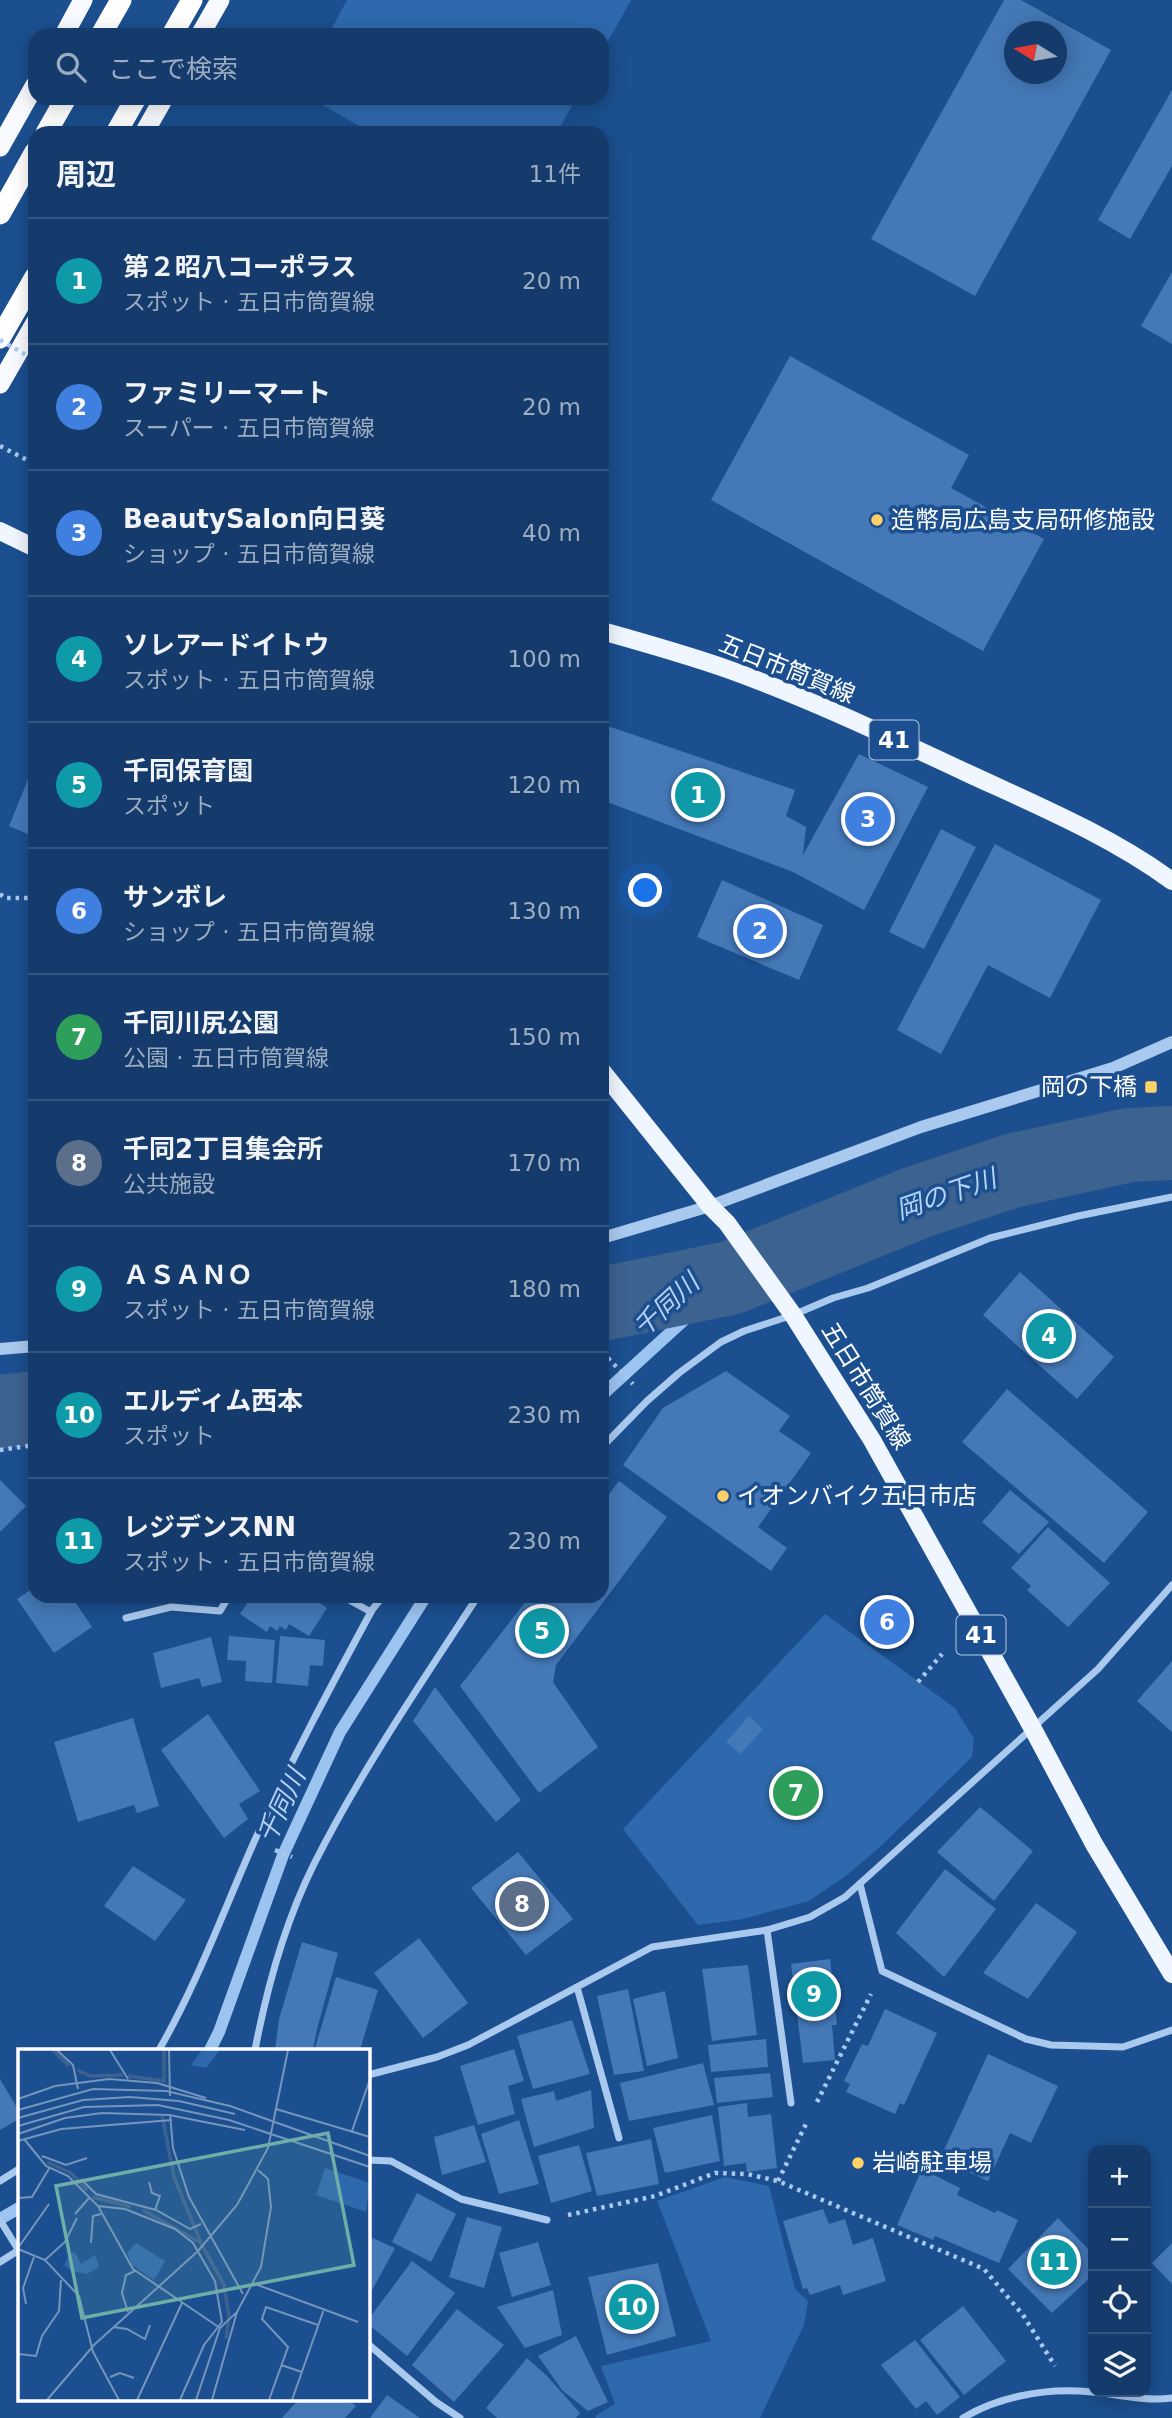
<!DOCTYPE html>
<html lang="ja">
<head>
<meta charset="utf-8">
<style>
  :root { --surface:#143b6b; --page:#214673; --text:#f1f3f6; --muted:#9dadc1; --line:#33557e; --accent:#8c9099 }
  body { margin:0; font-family:"DejaVu Sans","Noto Sans JP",sans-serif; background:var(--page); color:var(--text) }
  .controls { position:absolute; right:21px; bottom:21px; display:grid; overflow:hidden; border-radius:14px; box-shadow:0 4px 18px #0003 }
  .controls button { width:63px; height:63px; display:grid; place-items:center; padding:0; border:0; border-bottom:2px solid var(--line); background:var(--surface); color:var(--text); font:35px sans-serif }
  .compass { position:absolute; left:1004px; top:21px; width:63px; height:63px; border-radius:50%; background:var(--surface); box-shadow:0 4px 18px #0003; rotate:281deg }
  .you { position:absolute; left:646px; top:891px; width:24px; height:24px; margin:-18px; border:5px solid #fff; border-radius:50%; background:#1a73e8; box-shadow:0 0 0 10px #1a73e833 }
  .badge { display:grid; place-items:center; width:46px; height:46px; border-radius:50%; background:var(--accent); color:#fff; font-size:23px; font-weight:700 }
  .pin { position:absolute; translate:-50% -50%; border:4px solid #fff; box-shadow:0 2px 7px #0006 }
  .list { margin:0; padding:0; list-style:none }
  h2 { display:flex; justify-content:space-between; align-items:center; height:91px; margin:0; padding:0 28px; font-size:30px }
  h2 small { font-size:23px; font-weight:400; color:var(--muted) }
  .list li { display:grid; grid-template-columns:46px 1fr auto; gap:21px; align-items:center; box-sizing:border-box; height:126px; padding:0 28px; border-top:2px solid var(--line) }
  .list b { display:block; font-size:26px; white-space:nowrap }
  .list p { margin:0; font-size:23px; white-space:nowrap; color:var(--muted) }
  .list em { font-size:23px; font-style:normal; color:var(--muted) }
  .icon { flex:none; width:38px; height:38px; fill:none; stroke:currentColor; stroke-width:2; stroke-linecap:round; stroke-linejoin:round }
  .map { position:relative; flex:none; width:1172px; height:2418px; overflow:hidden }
  .search { position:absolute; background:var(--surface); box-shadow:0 4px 18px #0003; left:28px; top:28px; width:581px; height:77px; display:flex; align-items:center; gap:18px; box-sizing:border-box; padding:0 24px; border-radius:21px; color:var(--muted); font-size:26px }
  .panel { position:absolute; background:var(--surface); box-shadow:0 4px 18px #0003; left:28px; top:126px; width:581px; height:1477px; border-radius:21px }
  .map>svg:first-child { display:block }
  .green { fill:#2e69ad }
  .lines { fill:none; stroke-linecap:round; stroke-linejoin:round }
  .stream { stroke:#9cc4f0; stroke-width:12 }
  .river { stroke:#3c6290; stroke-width:74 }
  .building { fill:#4478b7; fill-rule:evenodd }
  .path { stroke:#a9c9ee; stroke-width:4.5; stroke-dasharray:3.5 5; stroke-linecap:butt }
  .minor { stroke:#a9c9ee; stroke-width:7 }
  .tertiary { stroke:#a9c9ee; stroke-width:12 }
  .primary { stroke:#f0f6ff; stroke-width:18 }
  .trunk { stroke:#f8faff; stroke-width:19 }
  .motorway { stroke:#fff; stroke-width:21 }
  .path-bridge { stroke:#a9c9ee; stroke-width:4.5; stroke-dasharray:3.5 5; stroke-linecap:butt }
  .poi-dot { fill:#ffd166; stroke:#1b4f8f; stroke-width:2.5 }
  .labels { text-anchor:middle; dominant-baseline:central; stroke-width:7; stroke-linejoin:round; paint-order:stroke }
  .shield { fill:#1b4f8f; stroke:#bbcadd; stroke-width:2 }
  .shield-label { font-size:23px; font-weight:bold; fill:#fff }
  .poi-label { font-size:24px; fill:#fff; stroke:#1b4f8f; text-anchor:start }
  .street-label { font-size:24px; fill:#fff; stroke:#1b4f8f }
  .water-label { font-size:26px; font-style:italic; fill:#b5d3f5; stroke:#1b4f8f }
  .inset-river { fill:none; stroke:#3c6290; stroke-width:3.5 }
  .inset-road { fill:none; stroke:#7695bc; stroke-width:2 }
  .view { fill:#6fada8; fill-opacity:0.15; stroke:#6fada8; stroke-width:3.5 }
  .inset-edge { fill:none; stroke:#fff; stroke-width:3.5 }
</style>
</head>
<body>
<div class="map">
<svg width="1172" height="2418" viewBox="0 0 1172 2418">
  <rect width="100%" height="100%" fill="#1b4f8f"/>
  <g class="green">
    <path d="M347 0H631L602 52V35H328Z"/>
    <path d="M310 98H576L557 133H372Z"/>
    <path d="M825 1614 955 1708 974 1739 972 1757 880 1847 847 1875 809 1901 743 1919 698 1925 623 1829Z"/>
    <path d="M725 2177 769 2186 795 2289 808 2301 804 2325 760 2418H596L595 2416 615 2404 601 2366 711 2341 657 2201Z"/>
  </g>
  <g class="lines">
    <g class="stream">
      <path d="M602 1395 730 1278"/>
      <path d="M210 2050 219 2032 283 1855 340 1732 426 1596"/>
      <path d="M0 2219 19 2208"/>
    </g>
    <g class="river">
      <path d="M602 1304 730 1278 918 1202 1011 1171 1129 1145 1172 1143"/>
      <path d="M0 1412 35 1408"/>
    </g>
  </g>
  <g class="building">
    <path d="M1004 0H1021L1111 50 975 296 871 239ZM1014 32H1056V74H1014Z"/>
    <path d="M1172 90V166L1130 239 1098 220Z"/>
    <path d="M1172 272V344L1141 326Z"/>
    <path d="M790 356 969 455 951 488 1044 539 983 651 711 500Z"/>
    <path d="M602 724 795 790 786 816 806 827 803 855 859 754 928 787 864 910 793 872 602 800Z"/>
    <path d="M35 762V837L9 826Z"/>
    <path d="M941 829 976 847 924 949 889 932Z"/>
    <path d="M995 844 1101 900 1050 998 988 965 941 1054 897 1030Z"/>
    <path d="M722 880 823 925 799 980 697 937Z"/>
    <path d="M1020 1272 1114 1357 1077 1399 983 1315Z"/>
    <path d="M726 1371 790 1416 779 1431 811 1453 758 1527 787 1548 771 1571 623 1465 663 1408Z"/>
    <path d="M1007 1389 1148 1512 1104 1563 962 1442Z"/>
    <path d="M0 1480 26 1506 0 1532Z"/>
    <path d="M619 1481 667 1517 556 1665 553 1682 598 1747 539 1793 460 1686 530 1596H602V1503Z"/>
    <path d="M1010 1490 1049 1522 1019 1554 982 1522Z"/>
    <path d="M1048 1527 1110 1583 1068 1627 1027 1590 1031 1586 1011 1568Z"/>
    <path d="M35 1587V1596H71L92 1627 54 1653 17 1599Z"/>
    <path d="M252 1596H309L327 1608 309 1636 289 1624 286 1630 280 1626 277 1631 270 1626 267 1632 240 1614Z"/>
    <path d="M229 1636 275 1640 272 1683 245 1681 246 1661 227 1660Z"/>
    <path d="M280 1636 325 1640 323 1666 310 1665 308 1686 276 1683Z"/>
    <path d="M211 1637 222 1682 202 1687 199 1678 161 1688 153 1653Z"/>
    <path d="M1172 1661V1732L1137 1701Z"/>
    <path d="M435 1687 521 1800 496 1822 413 1721Z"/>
    <path d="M208 1714 260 1791 239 1804 248 1819 224 1838 161 1750Z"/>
    <path d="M749 1716 763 1729 741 1754 726 1742Z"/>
    <path d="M133 1718 159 1806 137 1813 134 1805 78 1822 54 1742Z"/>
    <path d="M980 1807 1033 1851 994 1901 937 1852Z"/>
    <path d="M518 1852 573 1919 526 1955 471 1888Z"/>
    <path d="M133 1866 186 1900 155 1941 104 1906Z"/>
    <path d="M945 1869 996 1909 944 1977 896 1933Z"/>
    <path d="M1036 1903 1077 1932 1028 1999 983 1973Z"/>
    <path d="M419 1938 468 2003 423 2038 374 1973Z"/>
    <path d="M302 1942 338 1953 317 2029 313 2050H275L279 2019Z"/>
    <path d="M830 1959 837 2025H832L835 2060 803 2063 791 1964Z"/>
    <path d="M748 1965 757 2035 712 2041 702 1969Z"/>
    <path d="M336 1977 378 1990 360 2050H323L315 2048Z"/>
    <path d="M628 1989 644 2071 614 2075 597 1996Z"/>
    <path d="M665 1991 678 2058 647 2066 633 1999Z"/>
    <path d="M885 2009 937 2033 904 2105 900 2103 895 2114 846 2092 850 2084 844 2081 862 2044 868 2046Z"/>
    <path d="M572 2020 590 2074 533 2089 517 2036Z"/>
    <path d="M766 2039 768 2067 711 2072 708 2045Z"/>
    <path d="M514 2049 524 2081 508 2086 515 2114 478 2125 460 2066Z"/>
    <path d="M988 2054 1058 2086 1031 2143 1010 2133 988 2181 940 2159Z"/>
    <path d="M703 2063 714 2105 629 2121 620 2083Z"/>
    <path d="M770 2073 773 2097 717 2103 714 2078Z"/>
    <path d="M0 2079 19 2111V2119L0 2130Z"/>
    <path d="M591 2090 594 2128 534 2147 521 2099 554 2091 556 2101Z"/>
    <path d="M747 2103 748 2117 771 2114 777 2168 747 2172 746 2163 724 2166 718 2107Z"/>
    <path d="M712 2115 720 2161 665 2173 653 2128Z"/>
    <path d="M519 2120 539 2184 499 2194 481 2134Z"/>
    <path d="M474 2125 486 2162 442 2175 434 2137Z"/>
    <path d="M651 2139 659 2184 597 2196 586 2153Z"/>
    <path d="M579 2145 592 2191 551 2203 538 2156Z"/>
    <path d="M922 2169 960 2188 957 2195 995 2213 997 2210 1018 2220 999 2263 935 2236 933 2240 897 2225Z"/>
    <path d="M417 2193 456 2214 431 2262 392 2242Z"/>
    <path d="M823 2209 829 2224 845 2219 853 2245 873 2238 886 2281 843 2295 840 2285 810 2295 807 2288 803 2289 783 2221Z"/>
    <path d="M467 2217 502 2227 484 2288 449 2277Z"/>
    <path d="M1058 2218 1093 2254V2275L1052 2313 1008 2269Z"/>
    <path d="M368 2236 395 2248 370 2294 368 2292Z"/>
    <path d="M538 2242 551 2285 512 2297 499 2253Z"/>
    <path d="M1172 2243V2284L1152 2263Z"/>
    <path d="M412 2261 455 2293 407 2356 368 2324V2320Z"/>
    <path d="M658 2263 676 2336 607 2355 588 2277Z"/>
    <path d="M553 2290 562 2335 525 2348 497 2307Z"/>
    <path d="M963 2306 1006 2361 964 2395 920 2340Z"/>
    <path d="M457 2309 504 2345 454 2402 412 2365Z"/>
    <path d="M576 2336 608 2402 588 2411 562 2390 538 2356Z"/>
    <path d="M915 2340 960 2397 937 2415 926 2401 916 2409 881 2365Z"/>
    <path d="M527 2358 547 2376 580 2413 576 2418H497L486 2408Z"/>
    <path d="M387 2395 420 2418H370Z"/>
    <path d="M299 2399H347L356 2406 345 2418H282Z"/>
  </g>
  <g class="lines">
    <g class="path">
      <path d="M0 446 31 462"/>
      <path d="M0 894 5 898H35"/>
      <path d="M602 1352 633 1384"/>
      <path d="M0 1450 35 1445"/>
      <path d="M918 1682 942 1654"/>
      <path d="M275 1850 292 1857"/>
      <path d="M817 2102 871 1994"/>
      <path d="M778 2181 807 2122"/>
      <path d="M568 2215 655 2196 715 2173 747 2174 778 2181 984 2269 1023 2315 1055 2366"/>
    </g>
    <g class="minor">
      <path d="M602 1447 647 1401 679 1373 721 1342 744 1331 793 1315 833 1298 868 1288 990 1238 1078 1216 1172 1197"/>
      <path d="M342 1596 371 1612"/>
      <path d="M126 1618 171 1607 220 1611 229 1596"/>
      <path d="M860 1884 882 1971 1026 2039 1051 2045 1123 2047 1172 2030"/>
      <path d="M767 1930 791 2103"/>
      <path d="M577 1987 619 2138"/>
      <path d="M159 2050C197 1984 223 1912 254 1842 290 1762 331 1686 372 1610L383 1596"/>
      <path d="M255 2050C267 1987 285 1922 314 1864 361 1771 421 1683 478 1596"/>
      <path d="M368 2075 437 2057 468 2045 652 1947 767 1930 810 1917 845 1897 1098 1669 1172 1585"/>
      <path d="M368 2160 391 2161 461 2199 547 2220"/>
      <path d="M0 2181 19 2169"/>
      <path d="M0 2220 19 2251"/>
      <path d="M0 2262 19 2250"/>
      <path d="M368 2344 436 2402 460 2418"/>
      <path d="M963 2418C996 2398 1040 2389 1079 2391 1111 2392 1140 2402 1172 2398"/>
    </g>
    <g class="tertiary">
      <path d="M602 1238 710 1206 921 1127 1113 1068 1172 1042"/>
      <path d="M0 1349 35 1346"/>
    </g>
    <g class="primary">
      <path d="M0 531 35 548"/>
      <path d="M602 631C645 643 688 655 730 670 810 699 888 736 965 772 1036 805 1109 835 1172 881"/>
      <path d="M602 1071 710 1206 727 1223 793 1315 872 1440 1033 1729 1094 1844 1172 1974"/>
    </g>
    <g class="trunk">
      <path d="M64 35 83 0"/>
      <path d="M200 35 220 0"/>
      <path d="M144 133 164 98"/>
      <path d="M0 147 35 85"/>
      <path d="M0 384 35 323"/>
    </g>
    <g class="motorway">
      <path d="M101 35 121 0"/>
      <path d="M172 35 192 0"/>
      <path d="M46 133 66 98"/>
      <path d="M116 133 136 98"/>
      <path d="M0 214 35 152"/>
      <path d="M0 338 35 277"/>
    </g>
    <path class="path-bridge" d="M0 340 35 360"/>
  </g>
  <g class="poi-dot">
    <circle cx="877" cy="520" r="7"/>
    <rect x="1144" y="1080" width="14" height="14" rx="3.5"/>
    <circle cx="723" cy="1496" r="7"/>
    <circle cx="858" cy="2163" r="7"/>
  </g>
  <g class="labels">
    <g class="shield">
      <rect x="869.5" y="720.5" width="49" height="39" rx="5"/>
      <rect x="956.5" y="1615.5" width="49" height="39" rx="5"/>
    </g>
    <g class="shield-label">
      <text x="894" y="740">41</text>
      <text x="981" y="1635">41</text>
    </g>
    <g class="poi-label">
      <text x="891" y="520">造幣局広島支局研修施設</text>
      <text x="1137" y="1087" text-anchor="end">岡の下橋</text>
      <text x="737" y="1496">イオンバイク五日市店</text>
      <text x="872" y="2163">岩崎駐車場</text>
    </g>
    <g class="street-label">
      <text transform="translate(787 669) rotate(22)">五日市筒賀線</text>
      <text transform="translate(866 1386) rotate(58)">五日市筒賀線</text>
    </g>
    <g class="water-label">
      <text transform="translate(946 1194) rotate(-19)">岡の下川</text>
      <text transform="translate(666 1305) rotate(-43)">千同川</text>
      <text transform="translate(281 1806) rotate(-65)">千同川</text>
    </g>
  </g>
  <g transform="translate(18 2049)">
    <rect width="352" height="352" fill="#1b4f8f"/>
    <path d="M184 1H202L188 19 173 16ZM307 119 352 134 348 163 298 146ZM118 194 147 212 136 231 114 216 109 204ZM57 203 63 215 77 206 81 218 69 225 53 222 46 216 52 204Z" fill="#2e69ad"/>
    <path class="inset-river" d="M35 1 51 17M59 21 73 27 105 26M110 27 146 32V1M144 66 156 128 183 194 206 236 211 268 208 290M29 113 53 124 69 141M75 148 113 158M125 161 183 194"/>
    <path class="inset-road" d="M39 1 55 16 60 40M92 1 110 30M151 1 152 47M0 50 37 37 91 30 139 34 188 49M258 60 352 88M0 61 75 40 148 42 212 57 352 107M152 65 155 99 171 148 225 245M0 69 65 51 112 48 161 52 217 65M0 77 66 58 140 56 211 71 352 118M334 82 352 30M0 85 47 69 84 64 151 66 227 81M6 90 28 117 50 127 80 157 115 220 202 279M0 92 43 80 154 71M24 107 48 116 69 109M63 130 78 145 138 161 172 180 183 175M131 133 134 144 142 147 137 161M0 149 14 148 32 118M80 157 107 160 157 180 175 194 197 232 204 273 186 296 162 351M57 165 71 149M73 194 75 167 83 165M0 199 31 155M0 200 27 211 61 247 75 303 101 351M27 211 47 193 59 169M237 235 340 273M8 255 5 239 16 208M110 263 104 244 108 226 117 222M95 278 109 280 127 290 132 276M0 305 18 307 24 287 41 262 43 231M263 316 284 323M92 328 102 324 116 329M29 351 76 296 180 202 219 156 250 99 270 1M119 351 164 254M178 351 202 279 219 263 243 218 253 158 250 130 240 121M194 351 219 263M251 351 270 298 244 270 248 258 300 276M274 351 306 260"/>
    <path class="view" d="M310 84 336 216 64 269 38 137Z"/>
    <rect width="352" height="352" class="inset-edge"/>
  </g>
</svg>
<div class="controls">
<button>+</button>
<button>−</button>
<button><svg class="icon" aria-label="locate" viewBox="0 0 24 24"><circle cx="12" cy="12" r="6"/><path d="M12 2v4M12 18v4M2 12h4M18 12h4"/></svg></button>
<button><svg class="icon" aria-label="layers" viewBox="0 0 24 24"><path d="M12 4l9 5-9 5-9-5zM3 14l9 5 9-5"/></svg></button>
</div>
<svg class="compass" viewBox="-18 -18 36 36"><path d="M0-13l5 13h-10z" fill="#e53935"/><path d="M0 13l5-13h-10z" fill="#9dadc1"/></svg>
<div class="you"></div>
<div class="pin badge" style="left:698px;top:795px;background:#0f9aa8">1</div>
<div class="pin badge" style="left:760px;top:931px;background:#3f7fe0">2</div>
<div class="pin badge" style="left:868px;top:819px;background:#3f7fe0">3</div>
<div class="pin badge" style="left:1049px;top:1336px;background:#0f9aa8">4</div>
<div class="pin badge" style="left:542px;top:1631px;background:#0f9aa8">5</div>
<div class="pin badge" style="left:887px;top:1622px;background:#3f7fe0">6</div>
<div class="pin badge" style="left:796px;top:1793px;background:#2e9e5b">7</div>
<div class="pin badge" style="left:522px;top:1904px;background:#5c6f8a">8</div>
<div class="pin badge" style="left:814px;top:1994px;background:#0f9aa8">9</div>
<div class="pin badge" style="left:632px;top:2307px;background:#0f9aa8">10</div>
<div class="pin badge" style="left:1054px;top:2262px;background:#0f9aa8">11</div>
<div class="search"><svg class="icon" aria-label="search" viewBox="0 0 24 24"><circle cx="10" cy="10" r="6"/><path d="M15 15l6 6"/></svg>ここで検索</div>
<section class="panel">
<h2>周辺<small>11件</small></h2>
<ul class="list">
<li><span class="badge" style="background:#0f9aa8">1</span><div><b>第２昭八コーポラス</b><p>スポット · 五日市筒賀線</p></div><em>20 m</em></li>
<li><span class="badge" style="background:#3f7fe0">2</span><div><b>ファミリーマート</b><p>スーパー · 五日市筒賀線</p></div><em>20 m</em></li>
<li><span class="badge" style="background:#3f7fe0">3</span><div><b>BeautySalon向日葵</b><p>ショップ · 五日市筒賀線</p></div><em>40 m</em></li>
<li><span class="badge" style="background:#0f9aa8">4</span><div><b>ソレアードイトウ</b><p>スポット · 五日市筒賀線</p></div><em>100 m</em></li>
<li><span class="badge" style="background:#0f9aa8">5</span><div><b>千同保育園</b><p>スポット</p></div><em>120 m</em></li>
<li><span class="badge" style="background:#3f7fe0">6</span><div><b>サンボレ</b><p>ショップ · 五日市筒賀線</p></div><em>130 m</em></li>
<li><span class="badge" style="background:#2e9e5b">7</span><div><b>千同川尻公園</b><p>公園 · 五日市筒賀線</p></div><em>150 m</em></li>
<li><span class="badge" style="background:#5c6f8a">8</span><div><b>千同2丁目集会所</b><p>公共施設</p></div><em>170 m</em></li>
<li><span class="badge" style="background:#0f9aa8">9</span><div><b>ＡＳＡＮＯ</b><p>スポット · 五日市筒賀線</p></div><em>180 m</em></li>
<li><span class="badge" style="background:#0f9aa8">10</span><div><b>エルディム西本</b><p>スポット</p></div><em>230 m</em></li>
<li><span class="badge" style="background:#0f9aa8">11</span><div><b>レジデンスNN</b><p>スポット · 五日市筒賀線</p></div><em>230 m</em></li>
</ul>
</section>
</div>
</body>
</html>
